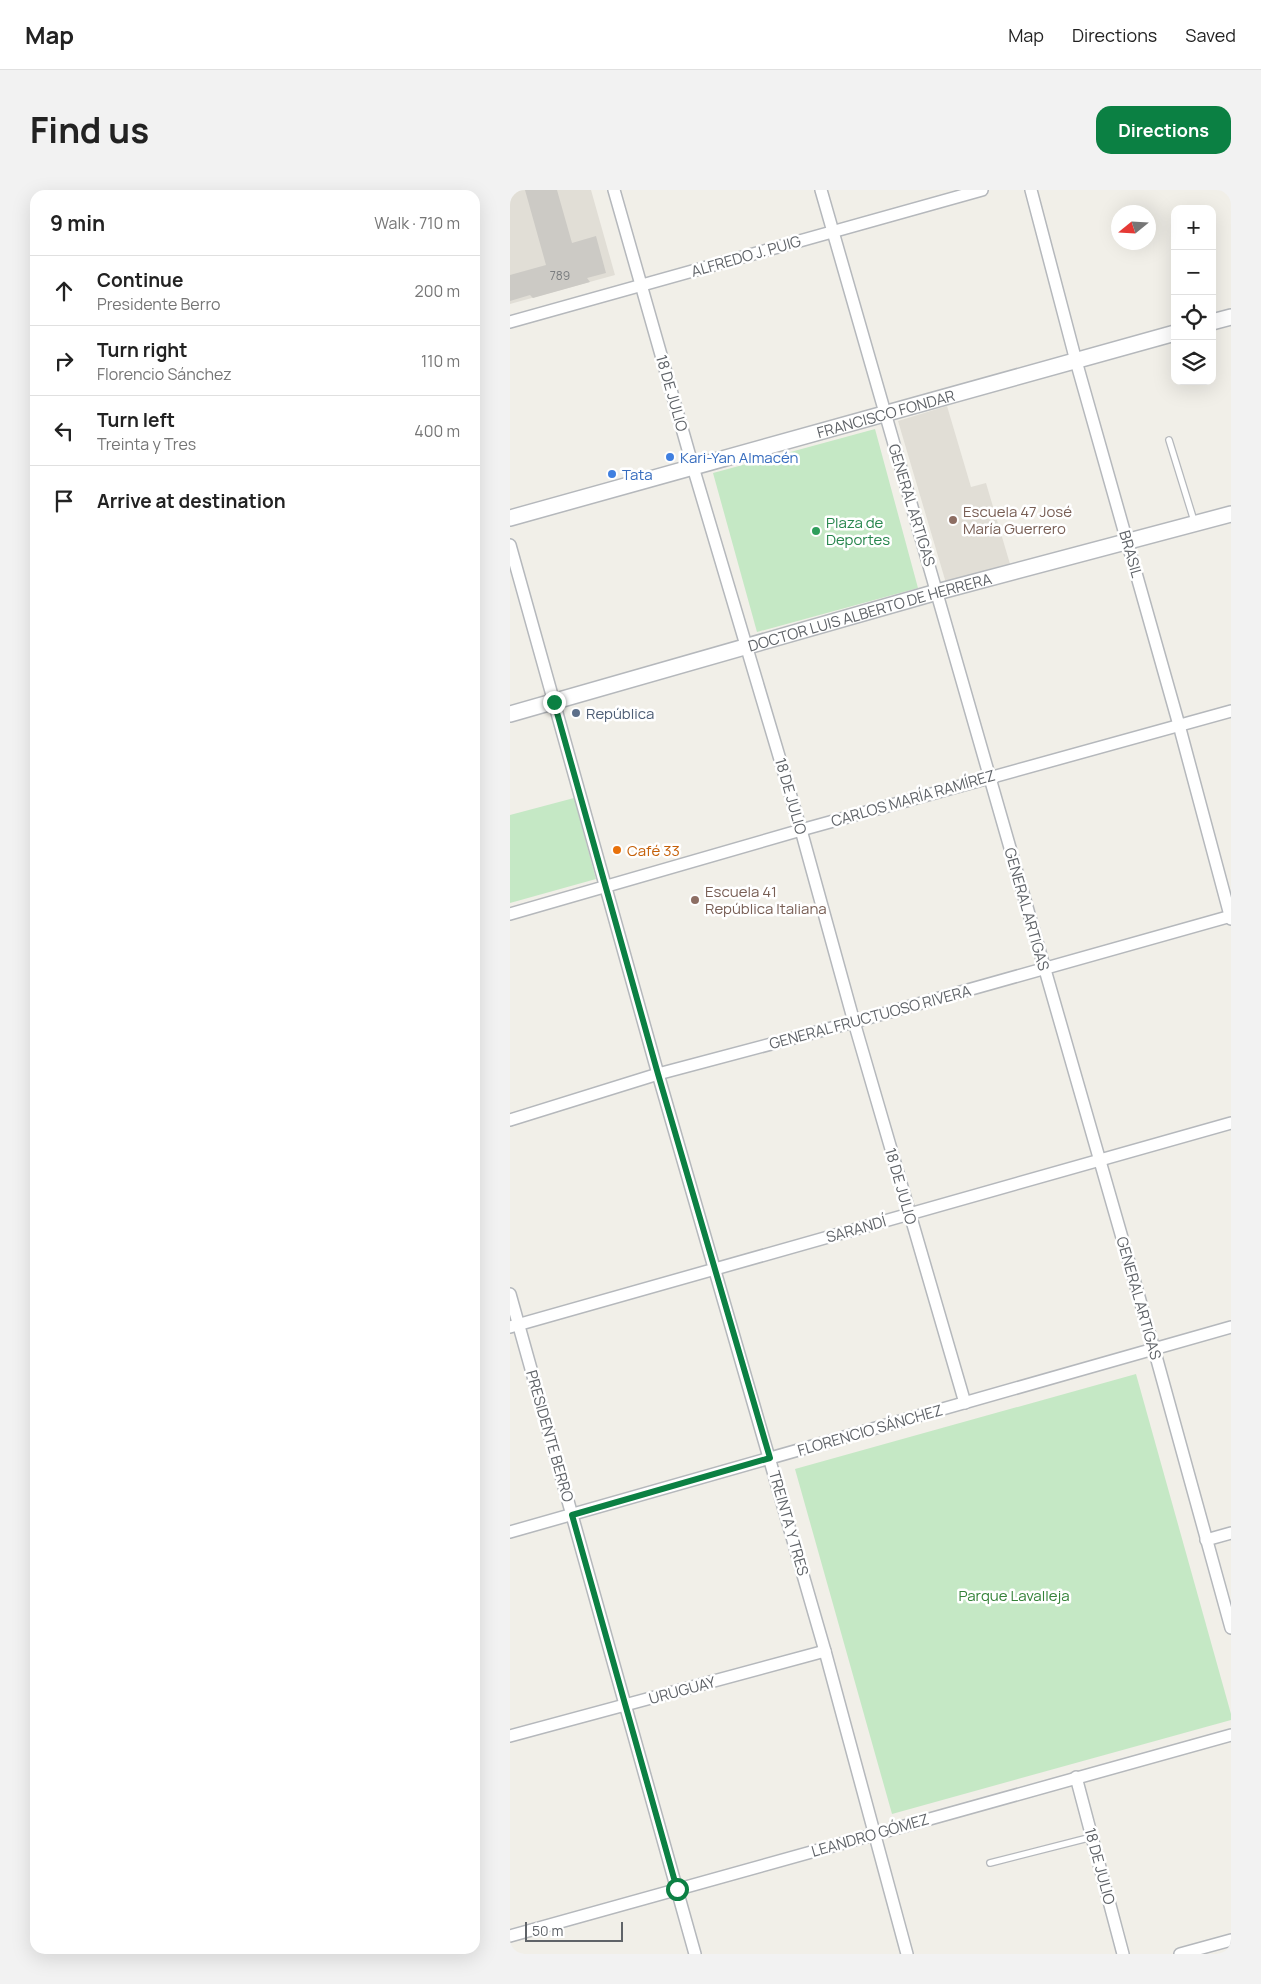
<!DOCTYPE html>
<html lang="en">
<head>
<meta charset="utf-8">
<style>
  :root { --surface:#fff; --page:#f2f2f2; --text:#222; --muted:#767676; --line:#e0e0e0; --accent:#0b8043 }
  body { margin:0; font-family:Manrope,sans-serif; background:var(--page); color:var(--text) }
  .controls { position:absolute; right:15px; top:15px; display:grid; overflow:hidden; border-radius:10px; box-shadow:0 5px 20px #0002 }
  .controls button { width:45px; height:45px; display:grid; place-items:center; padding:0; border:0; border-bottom:1px solid var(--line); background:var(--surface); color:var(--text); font:25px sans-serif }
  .compass { position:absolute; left:601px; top:15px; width:45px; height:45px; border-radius:50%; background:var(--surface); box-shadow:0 5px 20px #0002; rotate:252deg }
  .scale { position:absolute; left:15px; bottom:12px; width:98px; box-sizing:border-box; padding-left:5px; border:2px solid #5f6368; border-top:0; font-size:14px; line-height:18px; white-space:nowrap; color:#5f6368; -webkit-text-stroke:4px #fff; paint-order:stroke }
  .stop { position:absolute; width:15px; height:15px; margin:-11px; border:4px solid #0b8043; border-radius:50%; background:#fff }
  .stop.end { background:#0b8043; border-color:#fff; box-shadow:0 1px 5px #0008 }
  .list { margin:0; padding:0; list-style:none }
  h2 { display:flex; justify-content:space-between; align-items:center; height:65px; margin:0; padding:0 20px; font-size:21px }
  h2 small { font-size:16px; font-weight:400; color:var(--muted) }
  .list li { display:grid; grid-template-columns:32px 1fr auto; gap:15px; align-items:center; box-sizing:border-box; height:70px; padding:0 20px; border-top:1px solid var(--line) }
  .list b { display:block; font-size:19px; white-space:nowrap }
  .list p { margin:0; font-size:16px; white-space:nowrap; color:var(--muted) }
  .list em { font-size:16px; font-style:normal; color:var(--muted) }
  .icon { flex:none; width:28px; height:28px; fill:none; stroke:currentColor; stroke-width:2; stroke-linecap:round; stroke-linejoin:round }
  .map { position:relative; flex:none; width:721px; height:1764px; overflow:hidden; border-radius:15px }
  header { display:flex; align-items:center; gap:30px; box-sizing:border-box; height:70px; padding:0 25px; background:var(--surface); border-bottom:1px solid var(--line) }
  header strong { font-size:24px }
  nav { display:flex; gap:28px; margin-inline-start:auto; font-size:18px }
  .intro { display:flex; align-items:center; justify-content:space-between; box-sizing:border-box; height:120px; padding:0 30px }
  h1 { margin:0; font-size:35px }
  .button { padding:12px 22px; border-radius:15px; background:var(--accent); color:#fff; font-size:18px; font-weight:700 }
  main { display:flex; gap:30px; padding:0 30px }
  aside { flex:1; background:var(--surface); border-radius:15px; box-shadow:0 5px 20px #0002 }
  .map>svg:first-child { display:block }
  .education { fill:#e1ded6 }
  .green { fill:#c5e8c5 }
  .building { fill:#cccac5 }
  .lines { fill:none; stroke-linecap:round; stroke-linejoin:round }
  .service-casing { stroke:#b5b8bc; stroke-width:8 }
  .minor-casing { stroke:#b5b8bc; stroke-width:14 }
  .tertiary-casing { stroke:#b5b8bc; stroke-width:18 }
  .service { stroke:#fff; stroke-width:5.5 }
  .minor { stroke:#fff; stroke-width:11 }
  .tertiary { stroke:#fff; stroke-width:15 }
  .route { stroke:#0b8043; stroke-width:6 }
  .shop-dot { fill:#3f7fe0; stroke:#fff; stroke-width:2 }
  .education-dot { fill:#8d6e63; stroke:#fff; stroke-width:2 }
  .leisure-dot { fill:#2e9e5b; stroke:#fff; stroke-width:2 }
  .service-dot { fill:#5c6f8a; stroke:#fff; stroke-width:2 }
  .food-dot { fill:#e8710a; stroke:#fff; stroke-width:2 }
  .labels { text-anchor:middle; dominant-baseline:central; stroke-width:5; stroke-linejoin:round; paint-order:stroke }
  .number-label { font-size:12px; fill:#7a7d7f }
  .street-label { font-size:15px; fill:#5f6368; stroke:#fff }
  .shop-label { font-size:15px; fill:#366cbe; stroke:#fff; text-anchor:start }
  .education-label { font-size:15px; fill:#785e54; stroke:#fff; text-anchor:start }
  .leisure-label { font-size:15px; fill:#27864d; stroke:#fff; text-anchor:start }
  .service-label { font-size:15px; fill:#4e5e75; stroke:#fff; text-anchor:start }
  .food-label { font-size:15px; fill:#c56008; stroke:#fff; text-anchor:start }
  .park-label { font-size:15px; fill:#348238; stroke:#fff }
</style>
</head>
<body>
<header>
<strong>Map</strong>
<nav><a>Map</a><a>Directions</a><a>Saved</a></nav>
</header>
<div class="intro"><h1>Find us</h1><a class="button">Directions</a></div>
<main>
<aside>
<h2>9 min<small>Walk · 710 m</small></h2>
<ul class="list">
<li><svg class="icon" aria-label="ahead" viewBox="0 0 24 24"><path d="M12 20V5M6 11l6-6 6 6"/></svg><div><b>Continue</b><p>Presidente Berro</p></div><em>200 m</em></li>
<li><svg class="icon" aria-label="right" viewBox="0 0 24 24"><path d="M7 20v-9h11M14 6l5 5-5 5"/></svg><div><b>Turn right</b><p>Florencio Sánchez</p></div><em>110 m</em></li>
<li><svg class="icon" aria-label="left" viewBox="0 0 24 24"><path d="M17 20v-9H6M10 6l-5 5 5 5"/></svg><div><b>Turn left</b><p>Treinta y Tres</p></div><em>400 m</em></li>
<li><svg class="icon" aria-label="arrive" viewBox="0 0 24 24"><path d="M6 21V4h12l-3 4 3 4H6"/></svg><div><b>Arrive at destination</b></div></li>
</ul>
</aside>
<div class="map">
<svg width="721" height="1764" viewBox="0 0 721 1764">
  <rect width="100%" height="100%" fill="#f1efe8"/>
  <g class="education">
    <path d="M0 0H81L105 85 0 114Z"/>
    <path d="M437 216 461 297 476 293 500 374 436 393 388 231Z"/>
  </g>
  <g class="green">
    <path d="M365 239 408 398 247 442 203 283Z"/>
    <path d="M64 608 86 689 0 713V625Z"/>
    <path d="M626 1184 721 1524V1530L382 1624 285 1279Z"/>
  </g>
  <path class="building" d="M15 0H47L62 53 86 46 96 83 77 88 80 92 23 108 20 105 0 111V85L36 75Z"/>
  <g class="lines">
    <g class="service-casing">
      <g id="service">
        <path d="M659 250 685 334"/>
        <path d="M480 1673 582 1647"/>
      </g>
    </g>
    <g class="minor-casing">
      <g id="minor">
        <path d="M104 0 183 277 291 640 344 832 455 1213"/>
        <path d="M311 0 644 1159 721 1438"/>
        <path d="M521 0 566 171 669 535 721 729"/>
        <path d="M0 132 472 0"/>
        <path d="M0 355 148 884 315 1461 397 1764"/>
        <path d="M0 724 291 640 721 521"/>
        <path d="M0 930 148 884 344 832 721 726"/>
        <path d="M0 1104 185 1764"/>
        <path d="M0 1137 721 933"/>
        <path d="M0 1342 721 1137"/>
        <path d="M696 1350 721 1343"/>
        <path d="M0 1546 315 1461"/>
        <path d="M566 1587 613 1764"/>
        <path d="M0 1746 721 1545"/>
        <path d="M670 1764 721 1750"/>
      </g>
    </g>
    <g class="tertiary-casing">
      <g id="tertiary">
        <path d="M702 132 721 127"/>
        <path id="s1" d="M0 328 665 143"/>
        <path id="s2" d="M0 524 427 402 721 324"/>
      </g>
    </g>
    <use href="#service" class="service"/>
    <use href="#minor" class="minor"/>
    <use href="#tertiary" class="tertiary"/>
  </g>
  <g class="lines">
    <path class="route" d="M44 512 148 884 260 1268 62 1325 167 1699"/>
  </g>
  <g class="shop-dot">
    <circle cx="160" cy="267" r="5"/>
    <circle cx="102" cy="284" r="5"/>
  </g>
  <g class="education-dot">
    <circle cx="443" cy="330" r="5"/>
    <circle cx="185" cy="710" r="5"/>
  </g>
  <circle class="leisure-dot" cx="306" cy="341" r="5"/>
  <circle class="service-dot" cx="66" cy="523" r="5"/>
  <circle class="food-dot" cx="107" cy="660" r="5"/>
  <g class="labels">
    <g class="number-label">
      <text x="50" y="85">789</text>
    </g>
    <g class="street-label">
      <text transform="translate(236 66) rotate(-16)">ALFREDO J. PUIG</text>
      <text transform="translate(162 203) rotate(74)">18 DE JULIO</text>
      <text stroke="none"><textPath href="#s1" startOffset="390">FRANCISCO FONDAR</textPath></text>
      <text transform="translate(402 315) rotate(73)">GENERAL ARTIGAS</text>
      <text transform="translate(621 364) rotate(74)">BRASIL</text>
      <text stroke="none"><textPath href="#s2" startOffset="374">DOCTOR LUIS ALBERTO DE HERRERA</textPath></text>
      <text transform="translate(281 606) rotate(74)">18 DE JULIO</text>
      <text transform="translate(403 608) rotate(-16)">CARLOS MARÍA RAMÍREZ</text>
      <text transform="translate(517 719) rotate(74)">GENERAL ARTIGAS</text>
      <text transform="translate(360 827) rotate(-15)">GENERAL FRUCTUOSO RIVERA</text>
      <text transform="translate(391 996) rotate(74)">18 DE JULIO</text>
      <text transform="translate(346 1039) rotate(-16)">SARANDÍ</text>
      <text transform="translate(629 1108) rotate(74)">GENERAL ARTIGAS</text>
      <text transform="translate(360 1240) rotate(-16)">FLORENCIO SÁNCHEZ</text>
      <text transform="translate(40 1246) rotate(74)">PRESIDENTE BERRO</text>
      <text transform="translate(279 1333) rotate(74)">TREINTA Y TRES</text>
      <text transform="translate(172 1500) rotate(-15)">URUGUAY</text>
      <text transform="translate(360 1645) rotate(-16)">LEANDRO GÓMEZ</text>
      <text transform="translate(590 1676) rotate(75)">18 DE JULIO</text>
    </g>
    <g class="shop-label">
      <text x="170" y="267">Kari-Yan Almacén</text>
      <text x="112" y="284">Tata</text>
    </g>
    <g class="education-label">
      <text x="453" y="321">Escuela 47 José<tspan x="453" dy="17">María Guerrero</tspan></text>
      <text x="195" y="701">Escuela 41<tspan x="195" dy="17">República Italiana</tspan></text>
    </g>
    <g class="leisure-label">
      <text x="316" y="332">Plaza de<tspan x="316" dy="17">Deportes</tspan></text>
    </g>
    <g class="service-label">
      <text x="76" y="523">República</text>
    </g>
    <g class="food-label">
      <text x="117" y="660">Café 33</text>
    </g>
    <g class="park-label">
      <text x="504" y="1405">Parque Lavalleja</text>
    </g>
  </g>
</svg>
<div class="controls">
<button>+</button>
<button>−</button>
<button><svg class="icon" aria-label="locate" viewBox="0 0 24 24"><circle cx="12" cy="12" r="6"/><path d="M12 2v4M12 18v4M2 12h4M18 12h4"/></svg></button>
<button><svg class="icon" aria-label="layers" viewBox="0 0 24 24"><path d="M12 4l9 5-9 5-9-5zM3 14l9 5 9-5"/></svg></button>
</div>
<svg class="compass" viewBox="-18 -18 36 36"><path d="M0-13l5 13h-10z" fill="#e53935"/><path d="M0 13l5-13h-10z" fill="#767676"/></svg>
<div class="scale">50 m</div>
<div class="stop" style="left:167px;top:1699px"></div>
<div class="stop end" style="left:44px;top:512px"></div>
</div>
</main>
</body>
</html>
